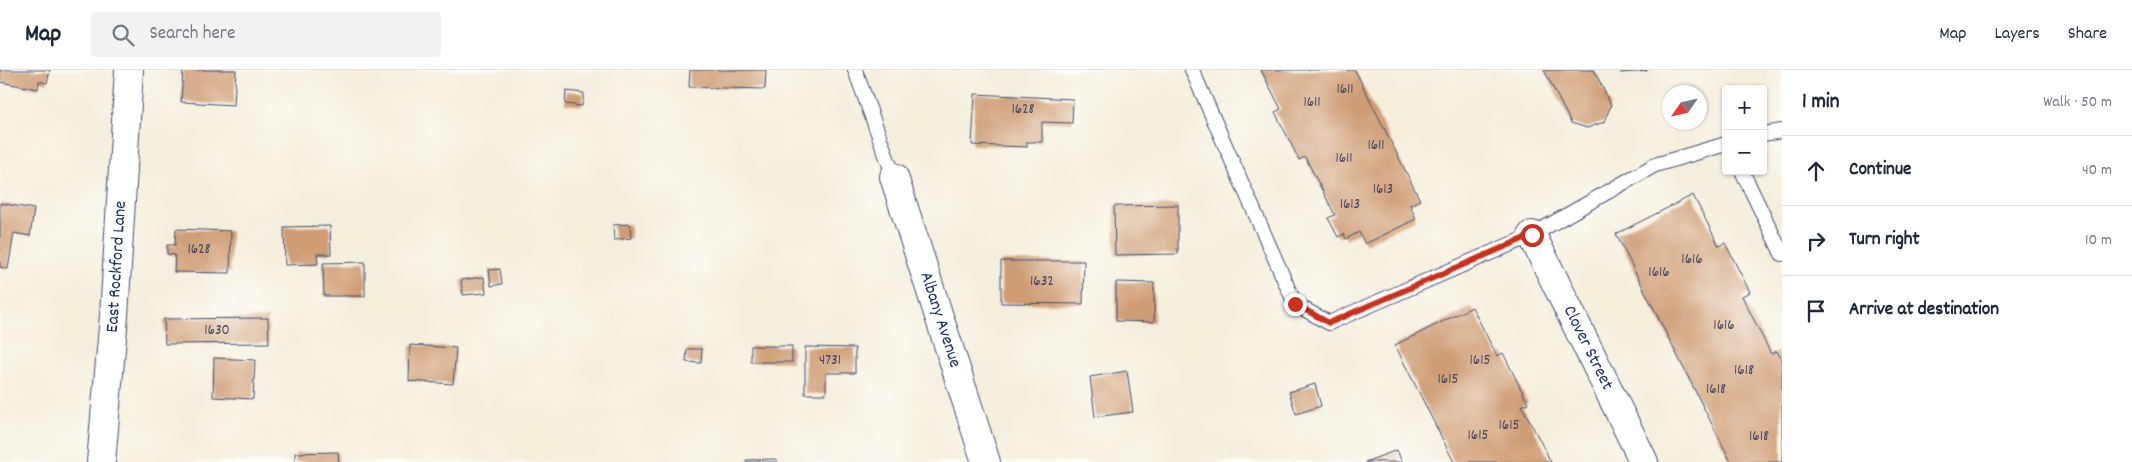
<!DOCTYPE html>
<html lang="en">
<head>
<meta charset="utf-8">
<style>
  :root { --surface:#fff; --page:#f2f2f3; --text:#1f2937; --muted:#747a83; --line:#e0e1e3 }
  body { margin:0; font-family:Dekko,sans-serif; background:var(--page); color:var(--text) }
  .controls { position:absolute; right:15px; top:15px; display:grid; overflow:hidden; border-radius:5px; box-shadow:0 1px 4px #0004 }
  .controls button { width:45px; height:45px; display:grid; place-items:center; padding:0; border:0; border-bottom:1px solid var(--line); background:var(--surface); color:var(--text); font:25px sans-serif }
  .compass { position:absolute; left:1662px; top:15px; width:45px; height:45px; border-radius:50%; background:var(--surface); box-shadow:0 1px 4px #0004; rotate:236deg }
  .stop { position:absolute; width:15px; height:15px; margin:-11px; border:4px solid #c8321e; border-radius:50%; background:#fff }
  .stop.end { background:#c8321e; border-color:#fff; box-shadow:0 1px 5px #0008 }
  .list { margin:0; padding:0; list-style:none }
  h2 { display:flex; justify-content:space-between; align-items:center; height:65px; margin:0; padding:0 20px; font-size:21px }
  h2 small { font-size:16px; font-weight:400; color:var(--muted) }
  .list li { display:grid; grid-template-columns:32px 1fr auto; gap:15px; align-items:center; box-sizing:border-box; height:70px; padding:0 20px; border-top:1px solid var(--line) }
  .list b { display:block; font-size:19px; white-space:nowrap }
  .list em { font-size:16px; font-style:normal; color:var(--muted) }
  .icon { flex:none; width:28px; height:28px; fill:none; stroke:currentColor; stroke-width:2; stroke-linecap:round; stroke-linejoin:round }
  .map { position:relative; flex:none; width:1782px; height:392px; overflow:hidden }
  header { display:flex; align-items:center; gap:30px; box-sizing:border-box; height:70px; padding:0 25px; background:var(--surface); border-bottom:1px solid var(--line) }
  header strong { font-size:24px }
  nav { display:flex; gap:28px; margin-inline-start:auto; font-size:18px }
  .search { width:350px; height:45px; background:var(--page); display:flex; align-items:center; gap:12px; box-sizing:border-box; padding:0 18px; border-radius:5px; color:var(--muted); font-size:19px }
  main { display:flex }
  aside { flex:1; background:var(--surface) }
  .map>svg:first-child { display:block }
  .building { fill:#cf9c73 }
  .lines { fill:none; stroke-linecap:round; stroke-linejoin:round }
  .service-casing { stroke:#3c4c71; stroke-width:16 }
  .minor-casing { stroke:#3c4c71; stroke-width:30 }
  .service { stroke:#fff; stroke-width:14 }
  .minor { stroke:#fff; stroke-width:28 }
  .route { stroke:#c8321e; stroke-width:6 }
  .labels { text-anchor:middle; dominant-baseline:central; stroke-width:5; stroke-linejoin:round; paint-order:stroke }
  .number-label { font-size:15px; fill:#484a63 }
  .street-label { font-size:18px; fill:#1b2f5e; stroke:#fdfcf7 }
</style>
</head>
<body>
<header>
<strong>Map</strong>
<div class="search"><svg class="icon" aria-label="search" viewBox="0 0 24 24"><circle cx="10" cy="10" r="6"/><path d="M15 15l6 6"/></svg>Search here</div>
<nav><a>Map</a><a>Layers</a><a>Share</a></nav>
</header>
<main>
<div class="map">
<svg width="1782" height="392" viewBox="0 0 1782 392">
  <rect width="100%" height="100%" fill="#fdfcf7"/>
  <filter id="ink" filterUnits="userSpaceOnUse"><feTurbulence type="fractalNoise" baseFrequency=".02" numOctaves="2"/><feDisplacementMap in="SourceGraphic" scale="10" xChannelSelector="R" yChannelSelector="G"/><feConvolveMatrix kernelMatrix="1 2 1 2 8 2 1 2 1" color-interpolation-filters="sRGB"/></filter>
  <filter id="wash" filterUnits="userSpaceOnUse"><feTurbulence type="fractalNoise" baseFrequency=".0096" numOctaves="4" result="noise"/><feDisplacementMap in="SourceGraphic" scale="20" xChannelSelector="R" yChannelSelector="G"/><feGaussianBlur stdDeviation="1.12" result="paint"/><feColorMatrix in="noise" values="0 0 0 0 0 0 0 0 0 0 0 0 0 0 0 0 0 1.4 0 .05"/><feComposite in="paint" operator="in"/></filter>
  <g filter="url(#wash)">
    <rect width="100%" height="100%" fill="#f4eedb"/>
    <g id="blocks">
      <g class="building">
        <path d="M0 0H50L47 13 39 11 38 19 0 12Z"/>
        <path d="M183 0H236L234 35 181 32Z"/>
        <path d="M690 0H766L765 19 689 17Z"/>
        <path d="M1261 0H1355L1420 130 1410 135 1416 149 1365 174 1359 162 1346 169 1344 164 1338 167 1328 148 1335 145 1305 87 1299 90 1275 42 1281 39Z"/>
        <path d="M1544 0H1594L1611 35 1604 52 1587 58 1571 53Z"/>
        <path d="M1621 0H1647V1L1621 3Z"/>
        <path d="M566 21 584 23 582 36 565 34Z"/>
        <path d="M975 24 1073 29 1072 53 1042 52V72H1027V77L972 75Z"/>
        <path d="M1693 125 1719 176 1725 173 1750 222 1742 226 1771 284 1777 281 1782 290V392H1731L1616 164Z"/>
        <path d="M0 133 34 139 30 166 14 163 8 199 0 197Z"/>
        <path d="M1178 135V184L1115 185 1114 136Z"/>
        <path d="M630 154 631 168 614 170 613 155Z"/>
        <path d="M330 156 331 184H317L318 194 285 195 284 157Z"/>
        <path d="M176 159 231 161 230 203 174 202 175 185 167 184V175H175Z"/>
        <path d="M1001 191H1084L1083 234 1001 233Z"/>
        <path d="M365 192V226H324L323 193Z"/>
        <path d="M500 199 502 214 491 216 489 200Z"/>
        <path d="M484 207 486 223 463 225 461 210Z"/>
        <path d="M1116 212 1154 213V252L1116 251Z"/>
        <path d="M1472 237 1497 286 1503 283 1528 333 1522 336 1551 392H1454L1395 275Z"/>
        <path d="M268 248 269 273 165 274 164 249Z"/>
        <path d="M410 275 456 278 453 314 409 311Z"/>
        <rect x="751" y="276" width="41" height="16"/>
        <path d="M805 277 855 278V303H826V324H805Z"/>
        <path d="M687 279H702L701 293 686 292Z"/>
        <path d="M214 288 255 290 253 329 213 327Z"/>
        <path d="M1127 301 1133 342 1095 347 1090 307Z"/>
        <path d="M1315 314 1321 336 1296 344 1289 322Z"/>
        <path d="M1397 380 1402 392H1365Z"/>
        <path d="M338 382 339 392H295V383Z"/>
        <path d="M776 389 777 392H746V390Z"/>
      </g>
    </g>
  </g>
  <g filter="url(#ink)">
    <use href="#blocks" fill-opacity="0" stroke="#3c4c71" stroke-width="1"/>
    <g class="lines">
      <g class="service-casing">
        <g id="service">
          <path d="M855 0 894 107"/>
          <path d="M1192 0 1295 234 1329 253 1532 165 1655 95 1726 74"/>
          <path d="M1763 64 1782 61"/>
          <path d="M1742 101 1782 184"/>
        </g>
      </g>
      <g class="minor-casing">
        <g id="minor">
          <path id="s1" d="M894 107 986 392"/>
          <path id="s2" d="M1532 165 1644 392"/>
          <path id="s3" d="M101 392 114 246 129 0"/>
        </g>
      </g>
      <use href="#service" class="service"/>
      <use href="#minor" class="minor"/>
    </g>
  </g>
  <g class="lines" filter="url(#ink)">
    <path class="route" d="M1295 234 1329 253 1532 165"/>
  </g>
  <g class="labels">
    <g class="number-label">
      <text x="1345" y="20">1611</text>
      <text x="1312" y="33">1611</text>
      <text x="1023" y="40">1628</text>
      <text x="1376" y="76">1611</text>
      <text x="1344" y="89">1611</text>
      <text x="1383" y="120">1613</text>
      <text x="1350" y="135">1613</text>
      <text x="199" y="180">1628</text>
      <text x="1692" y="190">1616</text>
      <text x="1659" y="203">1616</text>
      <text x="1042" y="212">1632</text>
      <text x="1724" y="256">1616</text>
      <text x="217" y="261">1630</text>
      <text x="830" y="291">4731</text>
      <text x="1480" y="291">1615</text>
      <text x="1744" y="301">1618</text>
      <text x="1448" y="310">1615</text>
      <text x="1716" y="320">1618</text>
      <text x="1509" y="356">1615</text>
      <text x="1478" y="366">1615</text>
      <text x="1759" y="367">1618</text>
    </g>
    <g class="street-label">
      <text stroke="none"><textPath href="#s3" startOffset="196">East Rockford Lane</textPath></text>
      <text stroke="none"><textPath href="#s1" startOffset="150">Albany Avenue</textPath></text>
      <text stroke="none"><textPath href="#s2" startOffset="126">Clover Street</textPath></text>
    </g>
  </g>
</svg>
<div class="controls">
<button>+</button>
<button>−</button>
</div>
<svg class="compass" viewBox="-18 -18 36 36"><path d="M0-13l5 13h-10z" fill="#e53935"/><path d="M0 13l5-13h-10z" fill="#747a83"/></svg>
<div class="stop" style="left:1532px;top:165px"></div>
<div class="stop end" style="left:1295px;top:234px"></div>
</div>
<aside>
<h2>1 min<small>Walk · 50 m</small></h2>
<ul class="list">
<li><svg class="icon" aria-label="ahead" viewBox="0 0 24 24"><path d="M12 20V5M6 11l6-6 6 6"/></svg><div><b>Continue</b></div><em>40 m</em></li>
<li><svg class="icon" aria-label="right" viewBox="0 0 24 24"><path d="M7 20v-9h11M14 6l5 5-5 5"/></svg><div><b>Turn right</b></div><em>10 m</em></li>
<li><svg class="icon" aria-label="arrive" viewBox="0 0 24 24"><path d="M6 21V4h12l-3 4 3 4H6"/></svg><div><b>Arrive at destination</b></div></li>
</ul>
</aside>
</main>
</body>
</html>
